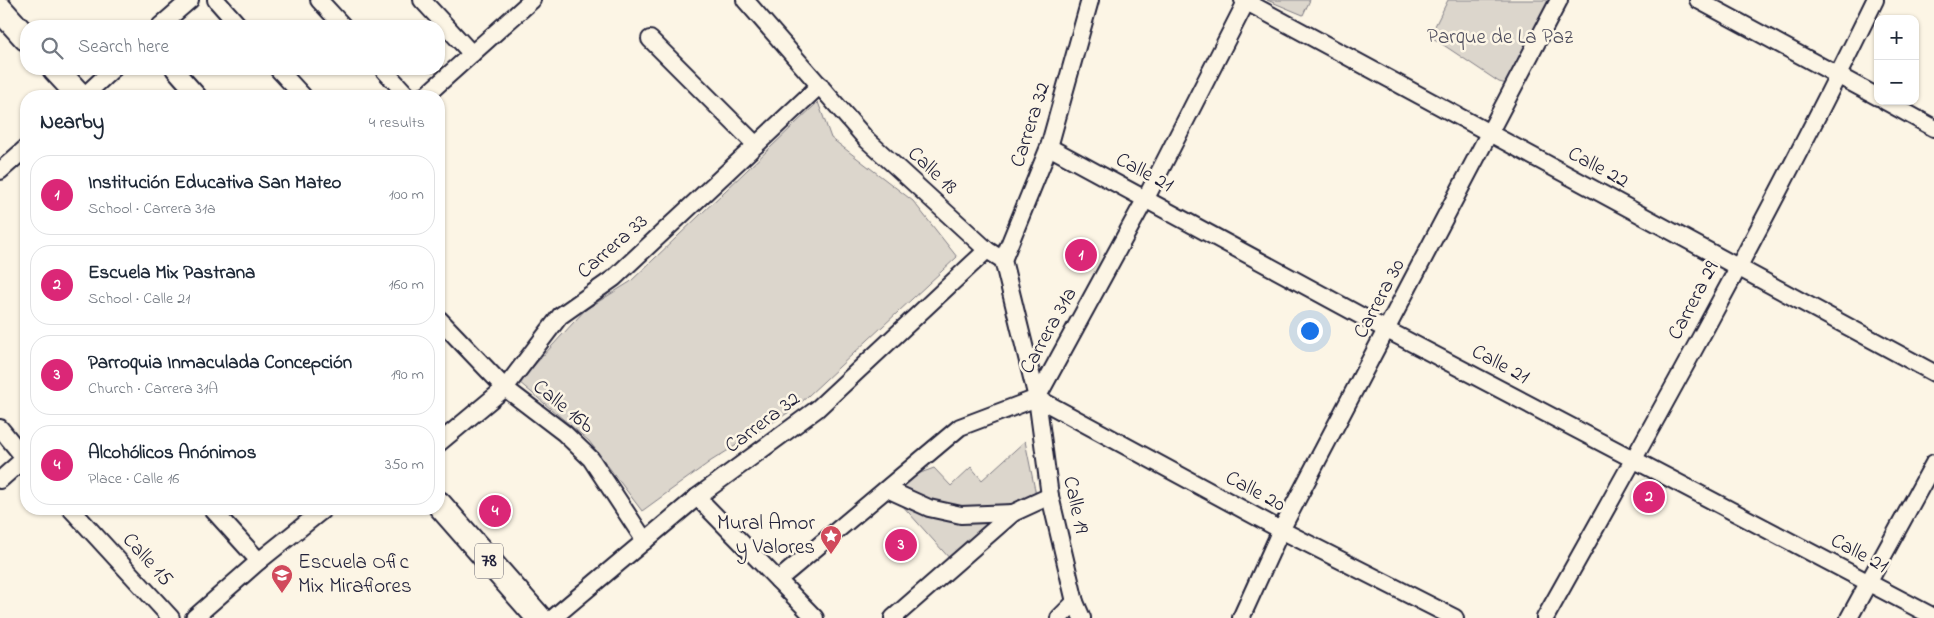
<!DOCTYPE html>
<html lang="en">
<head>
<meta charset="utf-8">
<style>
  :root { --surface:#fff; --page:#f6f6f7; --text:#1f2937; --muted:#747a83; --line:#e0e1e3; --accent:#db2777 }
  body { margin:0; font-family:"Indie Flower",sans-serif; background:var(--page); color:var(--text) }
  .controls { position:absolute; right:15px; top:15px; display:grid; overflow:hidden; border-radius:10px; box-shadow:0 1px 4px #0004 }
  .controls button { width:45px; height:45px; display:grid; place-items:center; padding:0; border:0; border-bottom:1px solid var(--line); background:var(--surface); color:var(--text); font:25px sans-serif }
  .you { position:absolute; left:1309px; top:330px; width:18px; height:18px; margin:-12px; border:4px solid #fff; border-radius:50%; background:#1a73e8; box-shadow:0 0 0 8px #1a73e833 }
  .badge { display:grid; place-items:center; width:32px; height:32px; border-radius:50%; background:var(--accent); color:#fff; font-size:16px; font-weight:700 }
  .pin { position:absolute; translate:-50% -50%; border:2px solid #fff; box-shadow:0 1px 5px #0006 }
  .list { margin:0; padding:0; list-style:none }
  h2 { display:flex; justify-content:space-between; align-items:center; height:65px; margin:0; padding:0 20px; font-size:21px }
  h2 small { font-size:16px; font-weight:400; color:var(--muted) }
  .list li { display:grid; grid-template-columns:32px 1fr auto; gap:15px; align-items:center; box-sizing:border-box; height:80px; margin:0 10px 10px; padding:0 10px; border:1px solid var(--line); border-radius:20px }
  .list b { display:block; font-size:19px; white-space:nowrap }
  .list p { margin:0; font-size:16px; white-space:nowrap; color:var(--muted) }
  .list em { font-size:16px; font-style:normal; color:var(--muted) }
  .icon { flex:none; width:28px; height:28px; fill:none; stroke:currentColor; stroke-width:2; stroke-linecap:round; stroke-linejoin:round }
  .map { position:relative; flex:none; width:1934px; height:618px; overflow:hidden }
  .search { position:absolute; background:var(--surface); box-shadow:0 1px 4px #0004; left:20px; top:20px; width:425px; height:55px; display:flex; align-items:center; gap:12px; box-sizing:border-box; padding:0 18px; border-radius:20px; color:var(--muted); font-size:19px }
  .panel { position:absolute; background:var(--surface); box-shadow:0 1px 4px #0004; left:20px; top:90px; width:425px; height:425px; border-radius:20px }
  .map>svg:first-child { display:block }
  .green { fill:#dcd6cc; stroke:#7f7c84 }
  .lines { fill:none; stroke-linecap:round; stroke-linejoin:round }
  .minor-casing { stroke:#22223b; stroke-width:20 }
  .highway-casing { stroke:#22223b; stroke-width:28 }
  .minor { stroke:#fcf5e5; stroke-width:16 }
  .highway { stroke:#fcf5e5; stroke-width:24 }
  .labels { text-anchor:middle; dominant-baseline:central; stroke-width:5; stroke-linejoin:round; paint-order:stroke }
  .shield { fill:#fcf5e5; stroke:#63616e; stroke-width:1 }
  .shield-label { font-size:20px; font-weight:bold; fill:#22223b }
  .park-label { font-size:21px; fill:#504f5f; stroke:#fcf5e5 }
  .street-label { font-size:21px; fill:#22223b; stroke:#fcf5e5 }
  .poi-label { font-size:21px; fill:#22223b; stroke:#fcf5e5; text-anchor:end }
</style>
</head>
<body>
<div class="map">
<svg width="1934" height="618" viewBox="0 0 1934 618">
  <rect width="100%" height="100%" fill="#fcf5e5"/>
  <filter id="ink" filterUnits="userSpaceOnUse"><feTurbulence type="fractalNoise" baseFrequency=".02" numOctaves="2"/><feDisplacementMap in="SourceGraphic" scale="10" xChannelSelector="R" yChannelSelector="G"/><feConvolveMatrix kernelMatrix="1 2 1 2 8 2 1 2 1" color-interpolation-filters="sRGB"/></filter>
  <g filter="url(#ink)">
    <g class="green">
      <path d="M1267 0H1310L1303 15Z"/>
      <path d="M1448 0H1564L1518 87 1499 82 1430 36Z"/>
      <path d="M818 102 831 138 913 201 957 257 794 409 711 461 642 511 589 441 519 382 585 310 630 282Z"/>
      <path d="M1025 441 1036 495 1012 504 951 560 893 495 915 475 934 468 951 486 971 467 982 480Z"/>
    </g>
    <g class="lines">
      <g class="minor-casing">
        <g id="minor">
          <path d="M216 0 239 26"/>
          <path d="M319 0 343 26"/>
          <path d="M422 0 472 54"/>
          <path d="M745 0 867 140 987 250 1003 260 1037 398 1050 496 1075 602 1082 618"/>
          <path d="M1243 0 1934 373"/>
          <path d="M1698 0 1878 97"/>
          <path d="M160 26 190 0"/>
          <path d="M650 39 756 145"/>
          <path d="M174 69 198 96"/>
          <path d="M278 69 303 96"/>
          <path d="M383 69 408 96"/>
          <path d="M84 96 113 69"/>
          <path d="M425 96 532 0"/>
          <path d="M1885 101 1934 128"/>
          <path d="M1049 147 1387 330 1934 617"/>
          <path d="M0 171 26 148"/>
          <path d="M1003 260 1049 147 1090 0"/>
          <path d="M439 319 505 388 564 433 591 459 645 541"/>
          <path d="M1037 398 1281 530 1455 618"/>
          <path d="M0 428 26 460"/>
          <path d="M439 443 505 388 560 316 614 278 820 85"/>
          <path d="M0 480 26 457"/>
          <path d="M887 489 929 508 961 515 1013 513"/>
          <path d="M697 497 815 618"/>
          <path d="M71 509 171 618"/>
          <path d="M212 509 259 561"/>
          <path d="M778 580 960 427 1037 398 1146 198 1247 0"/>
          <path d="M194 618 259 561 324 509"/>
          <path d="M553 618 697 497 817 409 987 250"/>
          <path d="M893 618 1013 513 1050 496"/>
          <path d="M1059 618 1075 602"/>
          <path d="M1241 618 1281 530 1559 0"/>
          <path d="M1545 618C1659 415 1773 210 1875 0"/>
          <path d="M1849 618 1934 463"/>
        </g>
      </g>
      <g class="highway-casing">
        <g id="highway">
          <path d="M0 9 26 38"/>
          <path d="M55 69 80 96"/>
          <path d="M439 504 539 618"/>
        </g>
      </g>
      <use href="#minor" class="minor"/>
      <use href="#highway" class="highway"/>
    </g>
  </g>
  <defs>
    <g id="sight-pin" transform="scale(1.125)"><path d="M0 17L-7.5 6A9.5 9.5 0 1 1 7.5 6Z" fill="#d1495b" stroke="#fcf5e5"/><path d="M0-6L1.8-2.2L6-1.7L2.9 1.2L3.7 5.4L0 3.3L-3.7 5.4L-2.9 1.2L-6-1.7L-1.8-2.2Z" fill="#fff"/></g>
    <g id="school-pin" transform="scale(1.125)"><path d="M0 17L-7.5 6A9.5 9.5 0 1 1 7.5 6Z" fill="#d1495b" stroke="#fcf5e5"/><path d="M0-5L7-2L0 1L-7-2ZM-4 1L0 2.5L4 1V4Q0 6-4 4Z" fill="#fff"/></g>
  </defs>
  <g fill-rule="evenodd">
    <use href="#sight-pin" x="831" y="536"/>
    <use href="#school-pin" x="282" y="575"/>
  </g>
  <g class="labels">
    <rect class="shield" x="475" y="543.5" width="28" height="35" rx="4"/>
    <g class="shield-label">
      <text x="489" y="561">78</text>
    </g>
    <g class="park-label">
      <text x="1500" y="38">Parque de La Paz</text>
    </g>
    <g class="street-label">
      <text transform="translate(1031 125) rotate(-72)">Carrera 32</text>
      <text transform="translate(1598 168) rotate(28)">Calle 22</text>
      <text transform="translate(932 171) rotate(43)">Calle 18</text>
      <text transform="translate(1144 173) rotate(28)">Calle 21</text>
      <text transform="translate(613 247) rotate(-41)">Carrera 33</text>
      <text transform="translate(1380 299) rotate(-62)">Carrera 30</text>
      <text transform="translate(1694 301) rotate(-62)">Carrera 29</text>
      <text transform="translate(1049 331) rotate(-61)">Carrera 31a</text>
      <text transform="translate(1500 365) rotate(28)">Calle 21</text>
      <text transform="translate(563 407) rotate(39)">Calle 16b</text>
      <text transform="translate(763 423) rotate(-37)">Carrera 32</text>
      <text transform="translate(1255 492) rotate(28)">Calle 20</text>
      <text transform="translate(1075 505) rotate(78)">Calle 19</text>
      <text transform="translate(1859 554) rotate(28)">Calle 21</text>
      <text transform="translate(147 560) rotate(48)">Calle 15</text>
    </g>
    <g class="poi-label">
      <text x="815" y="524">Mural Amor<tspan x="815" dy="24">y Valores</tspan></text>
      <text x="298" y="563" text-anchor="start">Escuela Ofic<tspan x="298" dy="24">Mix Miraflores</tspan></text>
    </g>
  </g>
</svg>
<div class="controls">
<button>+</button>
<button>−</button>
</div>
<div class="you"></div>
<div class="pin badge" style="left:1081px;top:255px">1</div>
<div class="pin badge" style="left:1649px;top:497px">2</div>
<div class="pin badge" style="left:901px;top:545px">3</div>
<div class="pin badge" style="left:495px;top:511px">4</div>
<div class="search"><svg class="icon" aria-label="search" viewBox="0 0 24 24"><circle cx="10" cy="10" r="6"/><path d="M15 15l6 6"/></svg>Search here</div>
<section class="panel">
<h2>Nearby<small>4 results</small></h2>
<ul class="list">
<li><span class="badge">1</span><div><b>Institución Educativa San Mateo</b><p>School · Carrera 31a</p></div><em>100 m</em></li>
<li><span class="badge">2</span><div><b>Escuela Mix Pastrana</b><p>School · Calle 21</p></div><em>160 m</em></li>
<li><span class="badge">3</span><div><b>Parroquia Inmaculada Concepción</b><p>Church · Carrera 31A</p></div><em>190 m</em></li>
<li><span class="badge">4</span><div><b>Alcohólicos Anónimos</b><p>Place · Calle 16</p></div><em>350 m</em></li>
</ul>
</section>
</div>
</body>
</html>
